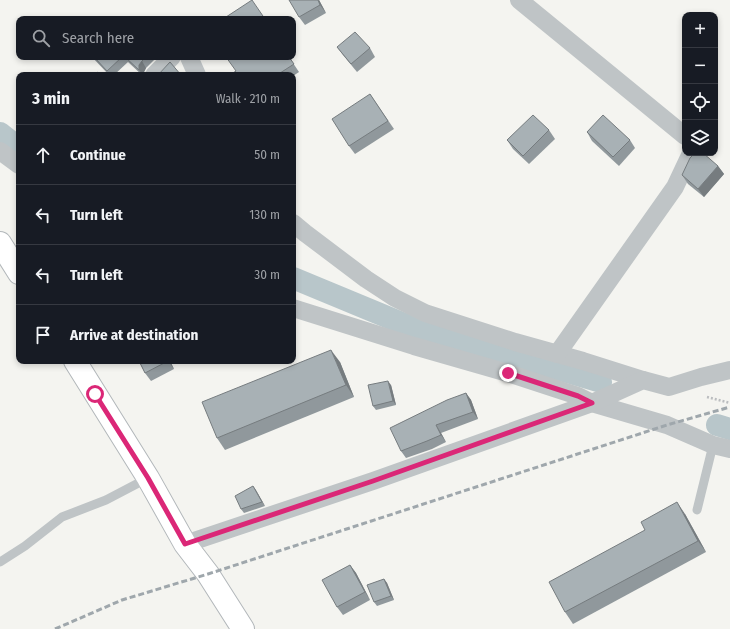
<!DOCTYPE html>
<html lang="en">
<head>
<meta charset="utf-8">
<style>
  :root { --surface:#171b24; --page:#242831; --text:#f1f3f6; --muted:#9ea1a6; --line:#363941 }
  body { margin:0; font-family:"Fira Sans Condensed",sans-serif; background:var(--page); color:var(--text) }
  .controls { position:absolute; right:12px; top:12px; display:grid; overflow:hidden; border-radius:8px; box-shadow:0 2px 6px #0003 }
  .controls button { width:36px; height:36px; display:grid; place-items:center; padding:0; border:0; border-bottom:1px solid var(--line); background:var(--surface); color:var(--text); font:20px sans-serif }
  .stop { position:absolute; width:12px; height:12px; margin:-9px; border:3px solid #db2777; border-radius:50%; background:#fff }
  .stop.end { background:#db2777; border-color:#fff; box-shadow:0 1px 4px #0008 }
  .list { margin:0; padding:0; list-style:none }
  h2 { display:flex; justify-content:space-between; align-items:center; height:52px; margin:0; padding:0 16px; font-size:17px }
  h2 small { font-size:13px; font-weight:400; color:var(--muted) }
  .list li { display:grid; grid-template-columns:26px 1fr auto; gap:12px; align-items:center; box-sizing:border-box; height:60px; padding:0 16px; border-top:1px solid var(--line) }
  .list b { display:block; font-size:15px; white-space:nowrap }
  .list em { font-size:13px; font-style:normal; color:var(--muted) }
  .icon { flex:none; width:22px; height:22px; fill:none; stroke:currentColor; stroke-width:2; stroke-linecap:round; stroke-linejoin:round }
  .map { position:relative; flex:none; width:730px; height:629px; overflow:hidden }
  .search { position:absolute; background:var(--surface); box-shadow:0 2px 6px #0003; left:16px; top:16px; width:280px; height:44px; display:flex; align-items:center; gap:10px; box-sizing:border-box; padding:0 14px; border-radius:8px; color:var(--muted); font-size:15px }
  .panel { position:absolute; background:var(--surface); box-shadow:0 2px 6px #0003; left:16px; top:72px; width:280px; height:292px; border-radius:8px }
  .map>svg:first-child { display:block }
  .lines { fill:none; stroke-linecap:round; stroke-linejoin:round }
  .canal { stroke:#b8c6ca; stroke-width:22 }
  .primary-casing { stroke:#b2b7ba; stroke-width:24 }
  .path { stroke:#bbbdbf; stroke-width:2.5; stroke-dasharray:2 2; stroke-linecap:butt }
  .service { stroke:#bfc4c6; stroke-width:9 }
  .minor { stroke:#bfc4c6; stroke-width:18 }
  .primary { stroke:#fff; stroke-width:22 }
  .rail { stroke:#9fa7ac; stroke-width:3; stroke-dasharray:6 3; stroke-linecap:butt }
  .wall { fill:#90989c }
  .shaded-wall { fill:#767c7f }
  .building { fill:#a8b1b5; stroke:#767c7f }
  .route { stroke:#db2777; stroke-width:5 }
</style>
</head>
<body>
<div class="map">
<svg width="730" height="629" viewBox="0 0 730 629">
  <rect width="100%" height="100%" fill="#f4f4f0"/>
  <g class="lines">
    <g class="canal">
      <path d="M0 133 19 148"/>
      <path d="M293 278 404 324 601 382"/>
      <path d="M717 425 730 429"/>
    </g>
    <g class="primary-casing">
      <g id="primary">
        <path d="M0 243 19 273"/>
        <path d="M75 361 148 478 185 544 208 574 243 629"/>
      </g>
    </g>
    <path class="path" d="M707 397 730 403"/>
    <g class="service">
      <path d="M697 510 713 445"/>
      <path d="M0 562 25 546 62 517 106 500 148 478"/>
    </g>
    <g class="minor">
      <path d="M519 0 685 136"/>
      <path d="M189 57 197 75"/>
      <path d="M154 75 172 57"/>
      <path d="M0 151 19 165"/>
      <path d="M293 223 305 233 366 279 395 298 425 313 515 342 583 361 643 380"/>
      <path d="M293 308 414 346 508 373 578 396 592 403 667 425 713 445 730 449"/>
      <path d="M557 354 675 187 691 153"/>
      <path d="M185 544 373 481 592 403 643 380 669 387 701 377 730 370"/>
    </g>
    <use href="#primary" class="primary"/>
    <path class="rail" d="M55 629 122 600 208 574 667 425 730 407"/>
  </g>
  <g class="wall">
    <path d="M319 0 326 13 305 25 299 17Z"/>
    <path d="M337 47 370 48 375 57 357 72 343 55Z"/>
    <path d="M92 57H154L155 59 146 68 144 72V75H142L128 62 114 75H109Z"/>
    <path d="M289 57 299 72 293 76V75H230L236 71Z"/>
    <path d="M370 94 394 129 355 154 349 146Z"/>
    <path d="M549 130 555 139 529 164 513 149 507 140Z"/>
    <path d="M587 132 630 140 635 148 619 166 592 141Z"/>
    <path d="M718 166 724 174 704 197 688 184 682 175Z"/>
    <path d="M139 361H170L174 369 151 381 145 373Z"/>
    <path d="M340 362 354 397 225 450 217 438Z"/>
    <path d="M391 385 396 405 376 410 373 406Z"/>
    <path d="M466 393 471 400 478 419 441 433 446 442 432 449 406 458 401 451Z"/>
    <path d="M253 486 265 506 244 513 241 509Z"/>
    <path d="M685 514 706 552 573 624 565 612Z"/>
    <path d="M350 565 356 573 370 600 343 615 337 607Z"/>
    <path d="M384 579 387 583 394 600 377 606 374 602Z"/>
  </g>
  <g class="shaded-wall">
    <path d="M318 0H319L326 13 320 5Z"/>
    <path d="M142 61 146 68 144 72V75H143L139 70V65Z"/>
    <path d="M718 166 724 174 704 197 698 189Z"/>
    <path d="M331 350 340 362 354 397 346 385Z"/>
    <path d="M168 361H170L174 369Z"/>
    <path d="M388 381 391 385 396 405 393 401Z"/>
    <path d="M466 393 471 400 478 419 473 412Z"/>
    <path d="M436 425 441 433 446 442 441 435Z"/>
    <path d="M253 486 256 490 265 506 262 502Z"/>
    <path d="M677 502 685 514 706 552 698 541Z"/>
    <path d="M350 565 356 573 370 600 365 592Z"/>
    <path d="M384 579 387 583 394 600 391 596Z"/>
  </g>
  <g class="building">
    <path d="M252 0 265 19H223Z"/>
    <path d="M289 0H318L320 5 299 17Z"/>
    <path d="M355 32 370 48 351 64 337 47Z"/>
    <path d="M94 57H122L107 71Z"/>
    <path d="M125 57H146L142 61 139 65V70Z"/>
    <path d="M226 57H289L294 64 277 75H230L236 71Z"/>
    <path d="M170 62 181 75H158Z"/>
    <path d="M98 72 100 75H94Z"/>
    <path d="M370 94 388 121 349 146 332 119Z"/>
    <path d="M533 115 549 130 523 156 507 140Z"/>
    <path d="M603 115 630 140 613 157 587 132Z"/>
    <path d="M695 153H703L718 166 698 189 682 175 690 158Z"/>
    <path d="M331 350 346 385 217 438 202 402Z"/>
    <path d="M139 361H168L145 373Z"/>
    <path d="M388 381 393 401 373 406 368 385Z"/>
    <path d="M466 393 473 412 436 425 441 435 427 441 401 451 390 428 447 400Z"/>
    <path d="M253 486 262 502 241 509 235 496Z"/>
    <path d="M677 502 698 541 565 612 549 582 645 530 641 522Z"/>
    <path d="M350 565 365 592 337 607 322 580Z"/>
    <path d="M384 579 391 596 374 602 367 585Z"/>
  </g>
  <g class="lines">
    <path class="route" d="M95 394 148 478 185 544 373 481 592 403 578 396 508 373"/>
  </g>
</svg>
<div class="controls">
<button>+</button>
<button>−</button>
<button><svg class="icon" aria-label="locate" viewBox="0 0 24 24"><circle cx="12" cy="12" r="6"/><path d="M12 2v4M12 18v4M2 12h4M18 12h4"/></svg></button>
<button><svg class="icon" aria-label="layers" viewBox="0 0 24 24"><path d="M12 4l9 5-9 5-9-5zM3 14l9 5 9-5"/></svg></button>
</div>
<div class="stop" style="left:95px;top:394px"></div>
<div class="stop end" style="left:508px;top:373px"></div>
<div class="search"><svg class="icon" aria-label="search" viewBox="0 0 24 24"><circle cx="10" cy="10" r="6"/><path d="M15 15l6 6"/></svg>Search here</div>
<section class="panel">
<h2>3 min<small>Walk · 210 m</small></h2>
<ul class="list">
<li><svg class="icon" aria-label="ahead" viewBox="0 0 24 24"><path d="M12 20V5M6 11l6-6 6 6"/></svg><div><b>Continue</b></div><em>50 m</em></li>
<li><svg class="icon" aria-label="left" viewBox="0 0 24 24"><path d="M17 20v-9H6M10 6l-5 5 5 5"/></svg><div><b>Turn left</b></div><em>130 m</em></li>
<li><svg class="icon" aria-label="left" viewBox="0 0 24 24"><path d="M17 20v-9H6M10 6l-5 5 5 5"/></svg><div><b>Turn left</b></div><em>30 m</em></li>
<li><svg class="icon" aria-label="arrive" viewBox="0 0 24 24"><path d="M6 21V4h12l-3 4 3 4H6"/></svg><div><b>Arrive at destination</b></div></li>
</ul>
</section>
</div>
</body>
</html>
